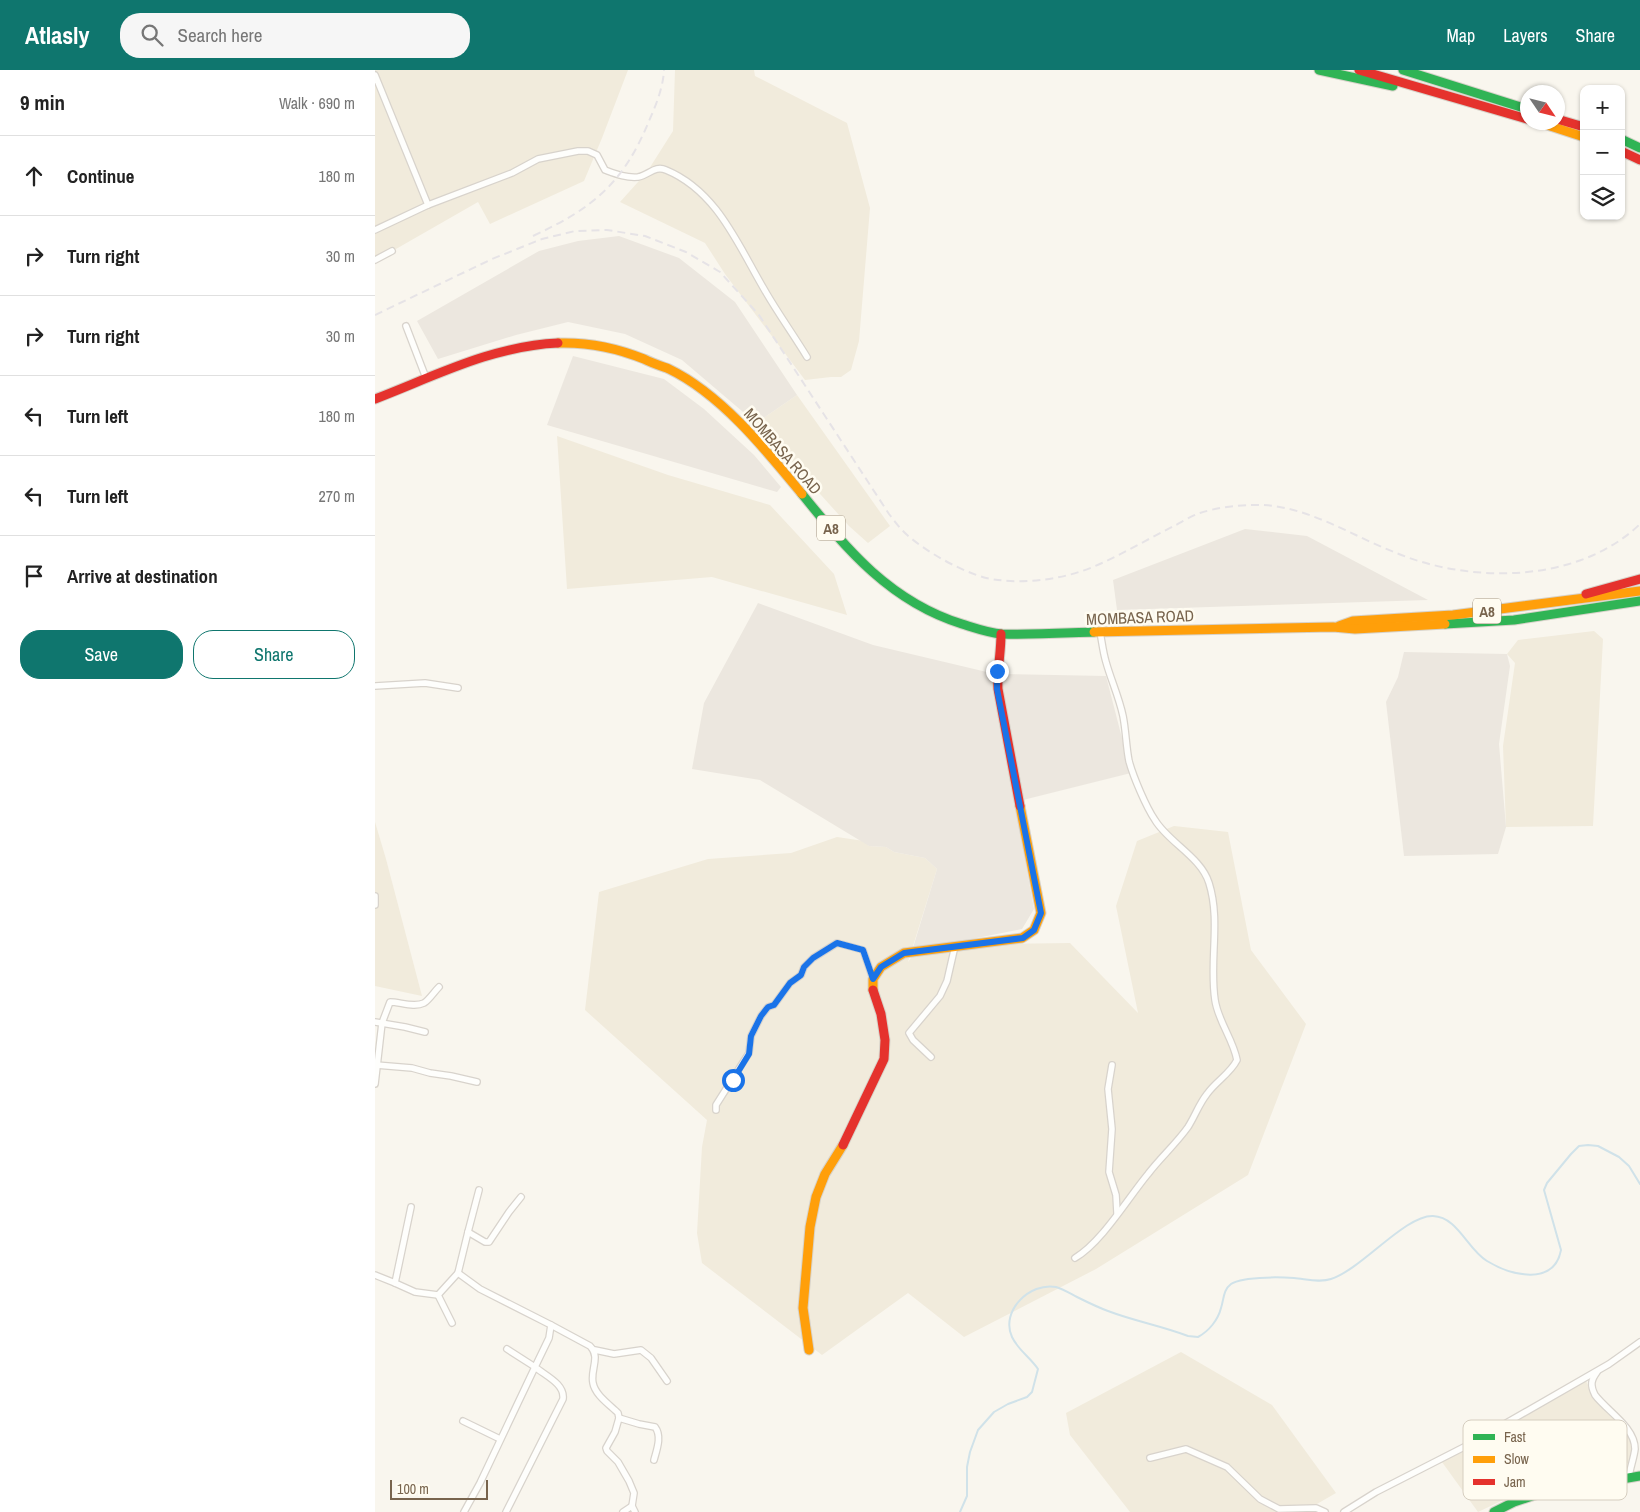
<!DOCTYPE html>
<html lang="en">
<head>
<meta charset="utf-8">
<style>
  :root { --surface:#fff; --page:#f6f6f6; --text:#222; --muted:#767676; --line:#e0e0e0; --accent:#0f766e }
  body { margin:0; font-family:"Archivo Narrow",sans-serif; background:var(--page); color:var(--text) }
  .controls { position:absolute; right:15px; top:15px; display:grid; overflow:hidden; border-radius:10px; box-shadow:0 1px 4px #0004 }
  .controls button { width:45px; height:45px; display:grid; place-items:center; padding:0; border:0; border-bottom:1px solid var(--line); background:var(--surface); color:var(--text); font:25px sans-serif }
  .compass { position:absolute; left:1145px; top:15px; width:45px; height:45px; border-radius:50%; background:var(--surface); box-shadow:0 1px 4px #0004; rotate:125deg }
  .scale { position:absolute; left:15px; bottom:12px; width:98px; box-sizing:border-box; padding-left:5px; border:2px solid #78644d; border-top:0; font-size:14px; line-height:18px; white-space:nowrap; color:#78644d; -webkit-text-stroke:4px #fffcf1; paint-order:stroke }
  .stop { position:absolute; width:15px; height:15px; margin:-11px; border:4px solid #1a73e8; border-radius:50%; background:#fff }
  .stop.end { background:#1a73e8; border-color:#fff; box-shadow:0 1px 5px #0008 }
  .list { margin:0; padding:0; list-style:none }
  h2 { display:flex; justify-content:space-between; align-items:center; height:65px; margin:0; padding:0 20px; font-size:21px }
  h2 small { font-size:16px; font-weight:400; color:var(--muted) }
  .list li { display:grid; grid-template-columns:32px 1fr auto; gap:15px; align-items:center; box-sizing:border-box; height:80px; padding:0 20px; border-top:1px solid var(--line) }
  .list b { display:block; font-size:19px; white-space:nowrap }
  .list em { font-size:16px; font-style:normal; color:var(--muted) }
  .actions { display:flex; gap:10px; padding:15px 20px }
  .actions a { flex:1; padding:11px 0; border:1px solid var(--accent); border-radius:20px; text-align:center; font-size:18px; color:var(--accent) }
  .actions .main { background:var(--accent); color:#fff }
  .icon { flex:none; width:28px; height:28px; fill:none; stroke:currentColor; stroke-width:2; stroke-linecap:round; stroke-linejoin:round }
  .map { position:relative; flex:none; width:1265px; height:1442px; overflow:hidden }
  header { display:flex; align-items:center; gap:30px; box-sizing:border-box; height:70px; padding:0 25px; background:var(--accent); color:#fff }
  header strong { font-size:24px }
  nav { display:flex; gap:28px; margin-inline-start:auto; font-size:18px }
  .search { width:350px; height:45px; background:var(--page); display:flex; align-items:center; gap:12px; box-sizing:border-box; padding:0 18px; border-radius:20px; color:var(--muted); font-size:19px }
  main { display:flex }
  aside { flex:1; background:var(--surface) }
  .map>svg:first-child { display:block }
  .residential { fill:#f1ebdc }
  .industrial { fill:#ece7df }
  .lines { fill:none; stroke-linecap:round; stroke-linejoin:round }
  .stream { stroke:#d0e2e9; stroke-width:2 }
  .street-casing { stroke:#d8d3cc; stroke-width:8 }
  .fast-casing { stroke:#d7d2c9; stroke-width:11 }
  .slow-casing { stroke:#d7d2c9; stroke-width:11 }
  .jam-casing { stroke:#d7d2c9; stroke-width:11 }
  .street { stroke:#fefefc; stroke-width:5.5 }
  .fast { stroke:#30b455; stroke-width:9 }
  .slow { stroke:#ff9f0a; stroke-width:9 }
  .jam { stroke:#e5322d; stroke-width:9 }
  .rail { stroke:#e6e3e6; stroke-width:2; stroke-dasharray:8 5; stroke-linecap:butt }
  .route { stroke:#1a73e8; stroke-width:6 }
  .labels { text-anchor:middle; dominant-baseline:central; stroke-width:5; stroke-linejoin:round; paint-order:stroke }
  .shield { fill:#fffcf1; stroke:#a0927e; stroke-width:1 }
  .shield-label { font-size:15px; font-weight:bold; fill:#78644d }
  .street-label { font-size:16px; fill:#78644d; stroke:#fffcf1 }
  .key { fill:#fffcf1; stroke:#d6cec0; stroke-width:1 }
  .key-label { font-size:14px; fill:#78644d }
</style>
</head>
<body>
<header>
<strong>Atlasly</strong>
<div class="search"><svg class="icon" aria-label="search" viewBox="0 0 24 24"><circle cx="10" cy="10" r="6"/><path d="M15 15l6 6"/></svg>Search here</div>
<nav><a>Map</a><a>Layers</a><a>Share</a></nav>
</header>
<main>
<aside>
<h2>9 min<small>Walk · 690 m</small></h2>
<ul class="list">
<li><svg class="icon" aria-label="ahead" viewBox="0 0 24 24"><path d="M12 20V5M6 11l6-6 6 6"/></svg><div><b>Continue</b></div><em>180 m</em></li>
<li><svg class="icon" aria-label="right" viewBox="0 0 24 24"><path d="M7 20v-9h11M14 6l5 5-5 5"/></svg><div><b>Turn right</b></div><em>30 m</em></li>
<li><svg class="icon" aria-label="right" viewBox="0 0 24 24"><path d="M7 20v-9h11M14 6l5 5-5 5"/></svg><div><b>Turn right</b></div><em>30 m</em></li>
<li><svg class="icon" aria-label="left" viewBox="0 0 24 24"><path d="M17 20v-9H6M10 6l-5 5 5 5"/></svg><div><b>Turn left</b></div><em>180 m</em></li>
<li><svg class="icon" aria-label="left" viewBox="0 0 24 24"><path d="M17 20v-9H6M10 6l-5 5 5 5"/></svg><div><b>Turn left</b></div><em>270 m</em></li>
<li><svg class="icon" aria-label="arrive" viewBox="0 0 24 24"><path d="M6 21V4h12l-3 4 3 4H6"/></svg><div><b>Arrive at destination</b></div></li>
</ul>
<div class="actions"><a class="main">Save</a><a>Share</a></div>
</aside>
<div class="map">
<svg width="1265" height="1442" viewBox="0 0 1265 1442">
  <rect width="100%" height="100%" fill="#f9f6ee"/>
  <g class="residential">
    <path d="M0 0H253L227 68 209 111 115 154 103 132 0 191Z"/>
    <path d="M300 0H379L380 6 472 53 495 138 484 271 476 300 466 307H456L430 310 350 204 330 173 245 132 272 102 298 61Z"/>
    <path d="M422 325 515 456 493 473 474 456 381 353Z"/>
    <path d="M182 366 293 405 395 435 459 504 472 545 337 507 192 519Z"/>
    <path d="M1219 561 1228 569 1218 756 1131 757 1128 676 1140 593 1132 584 1143 570Z"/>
    <path d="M0 752 11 789 47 926 0 916Z"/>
    <path d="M799 756 853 762 876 880 931 954 873 1105 721 1199 589 1267 533 1223 447 1285 327 1193 322 1163 327 1077 332 1050 210 940 224 822 333 789 416 783 462 767 489 771 494 776 511 777 519 782 550 788 562 799 533 892 540 882 630 874 695 873 763 943 741 836 762 771Z"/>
    <path d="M806 1282 897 1335 961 1423 928 1442H755L695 1365 691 1343Z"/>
    <path d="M1211 1311 1217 1323 1255 1367 1258 1374 1256 1389 1253 1393 1160 1415 1103 1442 1067 1392Z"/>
  </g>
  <g class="industrial">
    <path d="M244 166 304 188 360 232 422 325 381 353 307 290 250 264 193 252 141 265 63 289 42 251 164 181 203 171Z"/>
    <path d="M198 286 289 309 329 339 379 385 406 417 402 422 172 355Z"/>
    <path d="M870 459 932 466 1053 530 742 540 738 510Z"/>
    <path d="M383 533 498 575 616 603 659 839 647 859 537 881 562 799 550 788 519 782 511 777 494 776 385 710 317 699 329 633Z"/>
    <path d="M1029 582 1132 584 1135 596 1124 674 1131 757 1123 784 1029 786 1011 632 1023 607Z"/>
    <path d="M625 604 731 606 756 703 648 730Z"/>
  </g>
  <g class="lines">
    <path class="stream" d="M585 1442 592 1426V1397L595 1382 603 1360 619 1342 633 1334 652 1327 657 1322 663 1299C655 1287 643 1280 637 1267 625 1241 655 1212 681 1217 688 1219 696 1224 702 1227 712 1232 722 1237 733 1241 759 1251 787 1256 813 1266L823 1267C834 1261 843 1250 846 1238 849 1229 848 1220 856 1214 860 1211 868 1210 873 1209 889 1207 904 1207 919 1208 931 1209 945 1213 956 1209 987 1199 1030 1145 1058 1146 1083 1147 1092 1179 1112 1191 1135 1205 1179 1217 1186 1180L1169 1120 1172 1113 1196 1084 1204 1076 1213 1075 1223 1076 1244 1087 1254 1096 1265 1114"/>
    <g class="street-casing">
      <g id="street">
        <path d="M0 5 53 135"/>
        <path d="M0 160 53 135 137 103 163 89 203 81H213L222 85 230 100C241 104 251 108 263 107 274 105 280 95 291 100 342 121 363 175 389 219 402 242 418 264 432 287"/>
        <path d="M0 190 17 181"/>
        <path d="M31 256 51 308"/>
        <path d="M0 616 50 613 83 618"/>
        <path d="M0 826V835"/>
        <path d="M0 952 30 957 50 962"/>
        <path d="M556 987 538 970 534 963 565 926 572 911 580 876"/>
        <path d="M1 995 37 998 55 1003 76 1006 102 1012"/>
        <path d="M737 995 733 1019 737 1059 734 1102 741 1125 742 1143"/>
        <path d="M0 1014 7 953 15 932C25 932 39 938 49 933 54 930 59 922 64 917"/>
        <path d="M341 1040V1035L374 983 376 966 386 946 393 937 399 935 415 913 426 905 429 897 438 888 462 873 488 880 498 909"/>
        <path d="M93 1162 104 1120"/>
        <path d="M700 1188C727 1172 753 1128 773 1104 785 1088 801 1074 813 1057 820 1046 824 1034 832 1024 841 1011 855 1004 862 990 858 969 843 951 840 930 834 891 846 851 834 813 826 787 793 772 780 750 771 737 758 706 754 691 751 676 751 661 748 646 744 627 736 610 731 592 728 582 727 572 725 562"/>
        <path d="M83 1203 93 1162 110 1172H114L134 1142 146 1127"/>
        <path d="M0 1205 20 1213 36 1137"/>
        <path d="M20 1213 40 1222 63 1225 83 1203 105 1219 176 1255 174 1268 160 1297C171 1306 190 1314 188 1329L131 1442"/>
        <path d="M63 1225 77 1253"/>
        <path d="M176 1255 215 1276C226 1287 215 1300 218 1313 220 1325 235 1335 243 1343L244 1348 240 1362 231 1378 232 1381 243 1392 254 1411 259 1423 257 1436 260 1442"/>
        <path d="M220 1280 239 1284 266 1280 276 1288 292 1311"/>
        <path d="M1222 1302C1216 1310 1215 1315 1220 1325 1232 1341 1260 1357 1260 1379 1259 1388 1255 1398 1254 1407"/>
        <path d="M244 1348 264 1354 280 1357C287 1366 282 1379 279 1390"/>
        <path d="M88 1351 125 1369"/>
        <path d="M775 1388 811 1379 852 1397 885 1429 904 1439 941 1438 950 1442"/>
        <path d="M89 1442 105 1413 160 1297 132 1279"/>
        <path d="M248 1442 257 1436"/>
        <path d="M969 1442 1001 1422 1093 1375 1234 1294 1265 1272"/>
      </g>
    </g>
    <g class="fast-casing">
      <g id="fast">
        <path d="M944 0 1018 16"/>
        <path d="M1028 0 1152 39"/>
        <path d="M1246 69 1265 78"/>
        <path d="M427 424C472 480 516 532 587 554 600 558 614 563 627 564 658 565 689 563 719 562"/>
        <path d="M1070 554 1139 550 1265 531"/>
        <path d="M1119 1442 1139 1432 1166 1423 1265 1406"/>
      </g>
    </g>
    <g class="slow-casing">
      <g id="slow">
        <path d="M1163 52 1209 67"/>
        <path d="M183 273C213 272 242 278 269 289 277 293 286 296 294 299 346 324 391 380 427 424"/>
        <path d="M964 556 978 551 1078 545 1265 521"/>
        <path d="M719 562 958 557 980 559 1070 554"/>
        <path d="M498 920V909L506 897 529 883 647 868 659 860 666 843 645 736"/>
        <path d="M434 1280 428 1238 435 1157 441 1127 450 1104 468 1075"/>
      </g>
    </g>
    <g class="jam-casing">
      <g id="jam">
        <path d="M984 0 1152 49"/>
        <path d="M1182 49 1209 57"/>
        <path d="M1246 81 1265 90"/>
        <path d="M0 329C60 306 117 276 183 273"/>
        <path d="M1211 524 1265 509"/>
        <path d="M626 564C626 583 622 600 623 619L645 736"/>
        <path d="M468 1075 509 989 510 970 506 944 498 920"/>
      </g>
    </g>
    <use href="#street" class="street"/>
    <use href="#fast" class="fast"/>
    <use href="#slow" class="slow"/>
    <use href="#jam" class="jam"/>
    <g class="rail">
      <path d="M158 166C218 138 248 114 274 51 281 35 288 18 289 0"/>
      <path d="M0 245 117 189 167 169 200 161 232 160 270 166 311 182 345 202 384 245 514 444C518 449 522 455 527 460 546 480 596 508 623 510 658 514 695 508 727 493 751 482 775 468 799 456 807 452 816 446 825 443 840 438 861 435 877 435 928 433 973 464 1019 482 1094 514 1203 514 1265 454"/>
    </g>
  </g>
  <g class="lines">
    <path class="route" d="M358 1010 374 984 376 966 386 946 393 937 399 935 415 913 426 905 429 897 438 888 462 873 488 880 498 909 506 897 529 883 648 868 659 860 666 843 622 619V601"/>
  </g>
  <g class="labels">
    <g class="shield">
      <rect x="442" y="445.5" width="28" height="25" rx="4"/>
      <rect x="1098" y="528.5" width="28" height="25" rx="4"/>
    </g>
    <g class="shield-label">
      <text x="456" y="458">A8</text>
      <text x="1112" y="541">A8</text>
    </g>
    <g class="street-label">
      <text transform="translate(408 381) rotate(49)">MOMBASA ROAD</text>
      <text transform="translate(765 547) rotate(-2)">MOMBASA ROAD</text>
    </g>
  </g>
  <rect x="1088" y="1350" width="164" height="80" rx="8" class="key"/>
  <rect x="1098" y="1364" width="22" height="6" fill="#30b455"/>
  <rect x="1098" y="1386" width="22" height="7" fill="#ff9f0a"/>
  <rect x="1098" y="1409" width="22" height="6" fill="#e5322d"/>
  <g class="key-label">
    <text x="1129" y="1372">Fast</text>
    <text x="1129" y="1394">Slow</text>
    <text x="1129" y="1417">Jam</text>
  </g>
</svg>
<div class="controls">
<button>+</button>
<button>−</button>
<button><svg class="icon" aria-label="layers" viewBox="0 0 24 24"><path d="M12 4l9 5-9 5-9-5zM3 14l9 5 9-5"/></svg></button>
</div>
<svg class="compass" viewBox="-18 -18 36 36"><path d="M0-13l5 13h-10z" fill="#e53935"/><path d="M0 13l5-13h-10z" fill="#767676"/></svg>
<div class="scale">100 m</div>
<div class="stop" style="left:358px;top:1010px"></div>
<div class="stop end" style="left:622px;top:601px"></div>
</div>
</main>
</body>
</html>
